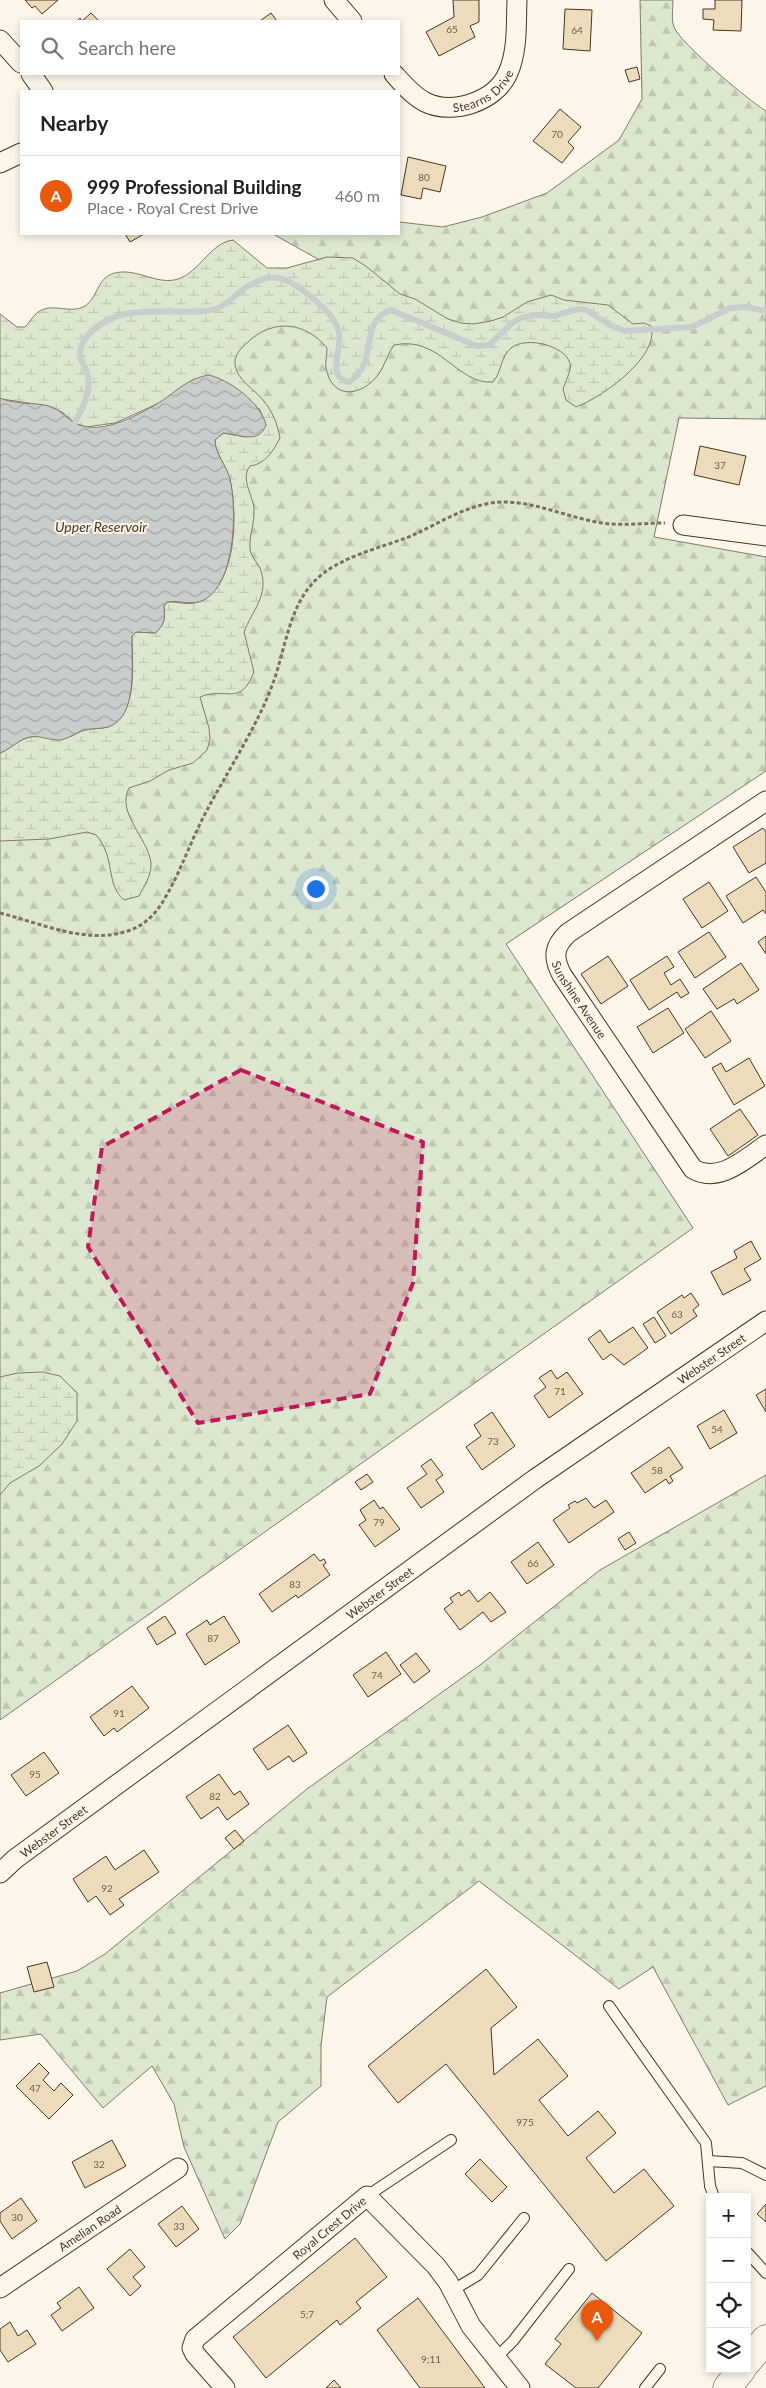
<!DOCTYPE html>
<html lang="en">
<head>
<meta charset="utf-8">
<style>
  :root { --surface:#fff; --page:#f2f2f2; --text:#222; --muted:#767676; --line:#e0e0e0; --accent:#ea580c }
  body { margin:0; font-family:Lato,sans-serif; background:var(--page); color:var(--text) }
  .controls { position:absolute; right:15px; bottom:15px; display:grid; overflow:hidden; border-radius:0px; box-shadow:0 2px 8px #0003 }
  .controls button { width:45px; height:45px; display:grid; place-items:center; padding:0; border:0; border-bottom:1px solid var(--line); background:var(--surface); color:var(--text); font:25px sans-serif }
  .you { position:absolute; left:315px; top:888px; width:18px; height:18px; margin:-12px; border:4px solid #fff; border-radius:50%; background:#1a73e8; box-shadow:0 0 0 8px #1a73e833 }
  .badge { display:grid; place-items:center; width:32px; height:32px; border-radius:50%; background:var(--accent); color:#fff; font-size:16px; font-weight:700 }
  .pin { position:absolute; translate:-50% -41px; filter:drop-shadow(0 1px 2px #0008) }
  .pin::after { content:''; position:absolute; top:26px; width:18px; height:15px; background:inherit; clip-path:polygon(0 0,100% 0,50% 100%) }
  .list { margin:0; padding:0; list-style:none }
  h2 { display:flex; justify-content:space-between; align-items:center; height:65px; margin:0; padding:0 20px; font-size:21px }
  h2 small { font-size:16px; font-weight:400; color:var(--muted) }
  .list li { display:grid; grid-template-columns:32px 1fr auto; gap:15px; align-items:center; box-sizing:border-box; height:80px; padding:0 20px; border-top:1px solid var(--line) }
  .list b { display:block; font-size:19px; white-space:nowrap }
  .list p { margin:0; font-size:16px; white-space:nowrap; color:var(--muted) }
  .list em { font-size:16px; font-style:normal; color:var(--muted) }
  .icon { flex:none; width:28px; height:28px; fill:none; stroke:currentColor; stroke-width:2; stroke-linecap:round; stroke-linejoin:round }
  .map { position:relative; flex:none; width:766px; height:2388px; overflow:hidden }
  .search { position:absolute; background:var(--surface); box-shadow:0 2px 8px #0003; left:20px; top:20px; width:380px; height:55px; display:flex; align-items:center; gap:12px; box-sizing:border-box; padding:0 18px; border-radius:0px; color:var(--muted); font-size:19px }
  .panel { position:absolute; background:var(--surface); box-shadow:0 2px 8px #0003; left:20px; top:90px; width:380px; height:145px; border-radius:0px }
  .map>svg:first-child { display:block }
  .forest { fill:url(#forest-firs); stroke:#887966 }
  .wetland { fill:url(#wetland-marsh); stroke:#887966 }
  .water { fill:url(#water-waves); stroke:#887966 }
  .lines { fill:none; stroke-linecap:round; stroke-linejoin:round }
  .stream { stroke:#c9cecd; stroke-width:6 }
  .building { fill:#ecdcbc; stroke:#4a3520 }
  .service-casing { stroke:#4a3520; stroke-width:12 }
  .minor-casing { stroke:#4a3520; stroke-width:21 }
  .primary-casing { stroke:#4a3520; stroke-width:29 }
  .path { stroke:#7f6f5c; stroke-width:3; stroke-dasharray:4 2.5; stroke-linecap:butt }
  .service { stroke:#fbf6e9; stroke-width:10 }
  .minor { stroke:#fbf6e9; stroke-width:19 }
  .primary { stroke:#fbf6e9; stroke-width:28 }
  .marked { fill:#c2185b; fill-opacity:0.2; stroke:#c2185b; stroke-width:4; stroke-dasharray:10 6; stroke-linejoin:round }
  .labels { text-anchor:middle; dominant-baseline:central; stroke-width:4; stroke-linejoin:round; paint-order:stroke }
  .number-label { font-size:10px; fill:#725f47 }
  .street-label { font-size:12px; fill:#4a3520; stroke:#fbf6e9 }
  .water-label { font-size:14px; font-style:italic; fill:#4a3520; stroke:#fbf6e9 }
</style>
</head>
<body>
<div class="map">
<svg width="766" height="2388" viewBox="0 0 766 2388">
  <defs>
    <pattern id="forest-firs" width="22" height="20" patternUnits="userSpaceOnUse" patternTransform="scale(1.25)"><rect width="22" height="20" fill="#dce7d0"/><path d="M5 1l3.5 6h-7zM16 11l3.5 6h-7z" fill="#bec7b2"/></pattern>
    <pattern id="wetland-marsh" width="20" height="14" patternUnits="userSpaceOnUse" patternTransform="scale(1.25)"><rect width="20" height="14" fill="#dce7d0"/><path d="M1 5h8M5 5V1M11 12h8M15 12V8" fill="none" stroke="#bec7b2"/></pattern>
    <pattern id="water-waves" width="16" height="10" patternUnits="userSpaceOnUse" patternTransform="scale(1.25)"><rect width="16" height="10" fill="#c9cecd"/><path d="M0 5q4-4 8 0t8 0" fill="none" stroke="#a5a8a6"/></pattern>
  </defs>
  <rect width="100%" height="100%" fill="#fbf6e9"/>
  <g class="forest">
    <path d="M640 0H673C673 8 671 20 674 27 680 43 749 101 766 111V419L679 418 654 537 766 557V771L506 944 693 1228 0 1720V822L124 813V788L224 357 267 311 391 300 273 234H399V222L443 227 482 217 547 193 619 140 642 99Z"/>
    <path d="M766 1475V2086L728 2105 653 1967 619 1989 479 1881 327 1997 321 2046V2086L278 2122 240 2224 225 2239 184 2147 174 2104 152 2066 103 2108 41 2034 0 2040V1993L77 1971 105 1954 307 1789 480 1665 600 1570Z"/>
  </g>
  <g class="wetland">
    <path d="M233 240 267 268H287L327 257 353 258 367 267 400 294 415 299 448 319 461 323 473 324 491 321 503 317 527 302 551 295 564 300 608 305 633 324 644 323 651 326C660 357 601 398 576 407L566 400 563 389C565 382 572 370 570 363 564 345 526 336 511 348 500 357 502 372 493 382 457 385 440 335 394 345 387 354 385 366 378 375 361 397 332 400 326 368 325 362 327 355 327 348 306 322 273 318 248 342 241 348 234 355 235 365 237 380 254 389 263 400 273 412 277 423 280 438 273 451 266 464 250 466 240 479 253 495 254 509 255 522 249 535 250 548 250 557 259 563 261 571 269 595 252 611 244 632L254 672C240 708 225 686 200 697L209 728 210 739 207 750 193 763 169 770 150 781 129 788C116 813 148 838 151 863 152 874 144 887 139 896L124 900C105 884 116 857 96 835L87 832 49 839 0 841V753C11 749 19 739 30 737 42 734 54 740 68 737 74 736 79 731 85 730 92 728 102 729 108 727 139 714 132 663 132 636L136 632 155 633C165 625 165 618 164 606L167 602C178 601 188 606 198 602 237 588 238 514 230 480 227 466 215 454 215 440L223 433 246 437 266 425 260 410 238 391 157 404 115 423 86 427 75 423 62 412 35 404 2 399 0 398V314L17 327H25C29 323 33 316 37 313 51 301 70 315 85 306 100 296 96 273 122 272 140 271 160 285 178 279 200 272 210 243 233 240Z"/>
    <path d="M42 1372 60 1376 77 1393V1421L62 1444 39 1466 10 1483 0 1495V1377L18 1373Z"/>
  </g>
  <path class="water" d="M208 375C229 379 261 403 266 425 259 445 238 434 223 433L215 440C215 454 227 466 230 479 237 509 236 583 204 600 191 606 181 600 167 602L164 606C165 618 165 625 155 633L136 632 132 636C131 660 139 718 108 727 101 729 93 728 85 730 77 732 70 738 61 740 50 741 41 735 30 737 19 739 11 749 0 753V398C16 405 33 402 49 406 60 409 66 418 75 423 99 436 134 417 155 405 175 394 183 380 208 375Z"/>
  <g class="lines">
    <path class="stream" d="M75 423C82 408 93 389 87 373 86 367 81 362 80 356 79 348 83 341 88 335 119 301 167 315 206 311 218 310 228 303 236 295 270 267 286 275 317 302 327 311 336 320 339 332 343 347 325 378 349 382 380 363 357 322 391 310L477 346 489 345 512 323 521 318 533 315 554 316 578 309 586 310 612 326 625 331 692 327 730 308 746 307 766 311"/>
  </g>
  <g class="building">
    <path d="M25 0H58L42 14 35 6 32 8Z"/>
    <path d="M453 0H479V22L470 26 475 37 439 56 426 32 454 17Z"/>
    <path d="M715 0H742L741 31 713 30 714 20 703 19V9H715Z"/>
    <path d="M565 9 592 10 590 51 563 49Z"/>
    <path d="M91 13 99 21H77L80 18 82 21Z"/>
    <path d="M271 13 277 21H260Z"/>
    <path d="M637 67 640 79 629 82 625 70Z"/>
    <path d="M560 109 581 127 568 142 574 148 562 163 533 141Z"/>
    <path d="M408 157 446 166 440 192 423 188 421 199 401 195Z"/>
    <path d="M125 234H144L130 242Z"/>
    <path d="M700 446 746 456 739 485 694 475Z"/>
    <path d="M763 828 766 832V863L749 873 733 847Z"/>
    <path d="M756 877 766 892V914L763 910 743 923 726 896Z"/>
    <path d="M709 882 728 911 702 928 683 899Z"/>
    <path d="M709 932 726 957 695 978 678 952Z"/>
    <path d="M766 936V954L758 942Z"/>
    <path d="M608 956 628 986 601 1004 581 974Z"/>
    <path d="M667 956 674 967 664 973 671 985 680 979 689 993 681 998 677 992 649 1010 630 980Z"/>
    <path d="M741 963 759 990 737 1004 734 999 717 1009 703 989Z"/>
    <path d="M668 1008 684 1033 653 1053 637 1027Z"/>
    <path d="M711 1011 731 1041 705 1058 685 1029Z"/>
    <path d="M749 1058 765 1086 734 1105 712 1068 721 1063 726 1072Z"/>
    <path d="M740 1109 758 1135 728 1156 710 1129Z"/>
    <path d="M751 1241 761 1259 744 1269 751 1280 723 1295 711 1272 737 1258 734 1251Z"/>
    <path d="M691 1293 699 1305 693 1310 697 1316 671 1334 657 1312 682 1295 684 1298Z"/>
    <path d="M654 1317 666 1336 655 1343 643 1324Z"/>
    <path d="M633 1327 648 1348 624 1365 611 1354 603 1360 588 1339 600 1330 609 1343Z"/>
    <path d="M551 1370 557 1379 567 1372 583 1394 549 1418 534 1396 546 1387 539 1378Z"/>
    <path d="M766 1389V1412L756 1395Z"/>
    <path d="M724 1410 737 1433 710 1449 697 1426Z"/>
    <path d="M492 1412 515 1446 482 1470 466 1447 481 1436 474 1425Z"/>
    <path d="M669 1447 683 1468 670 1476 673 1481 669 1484 666 1479 645 1493 631 1473Z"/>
    <path d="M431 1459 443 1475 436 1480 444 1492 421 1508 407 1488 427 1474 421 1466Z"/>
    <path d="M367 1474 373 1482 361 1490 355 1482Z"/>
    <path d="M586 1498 594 1508 606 1500 614 1512 569 1543 553 1520 570 1508 568 1505 575 1501 577 1503Z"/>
    <path d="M374 1500 380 1509 383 1507 400 1529 375 1547 359 1525 366 1520 360 1510Z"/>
    <path d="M629 1532 636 1543 625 1550 618 1539Z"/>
    <path d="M538 1542 554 1565 527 1584 511 1562Z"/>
    <path d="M314 1554 320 1561 324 1559 326 1563 323 1565 330 1575 298 1598 296 1595 272 1612 259 1594Z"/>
    <path d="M469 1590 478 1602 490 1592 506 1612 491 1622 483 1612 460 1630 444 1609 453 1602 450 1598 459 1592 461 1596Z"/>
    <path d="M165 1616 176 1633 157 1645 147 1628Z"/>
    <path d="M224 1616 240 1642 205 1665 186 1634 207 1620 210 1625Z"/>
    <path d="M386 1652 401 1674 368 1697 353 1675Z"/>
    <path d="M416 1653 430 1671 414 1683 400 1665Z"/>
    <path d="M132 1686 149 1708 117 1732 114 1728 104 1736 90 1717Z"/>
    <path d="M288 1725 307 1753 293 1762 289 1756 268 1770 253 1749Z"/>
    <path d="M44 1752 59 1773 26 1796 11 1775Z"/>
    <path d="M219 1774 234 1795 240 1791 249 1804 227 1820 218 1807 201 1819 186 1797Z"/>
    <path d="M235 1830 244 1841 234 1849 225 1838Z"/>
    <path d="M144 1850 159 1872 119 1899 124 1905 110 1915 96 1896 88 1902 73 1879 106 1856 115 1870Z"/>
    <path d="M47 1962 54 1987 34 1992 27 1967Z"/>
    <path d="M486 1969 517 2007 491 2028 494 2075 538 2039 568 2076 539 2100 568 2136 598 2111 616 2133 586 2158 614 2193 644 2169 674 2206 606 2261 446 2064 398 2103 368 2066Z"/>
    <path d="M39 2063 49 2073 43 2080 54 2091 61 2083 73 2095 49 2119 16 2086Z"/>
    <path d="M112 2140 126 2166 85 2188 72 2162Z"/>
    <path d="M480 2159 507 2187 492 2202 465 2174Z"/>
    <path d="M21 2198 37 2221 12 2239 0 2221V2213Z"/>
    <path d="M766 2204V2222L757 2214Z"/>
    <path d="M182 2206 199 2229 176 2247 158 2224Z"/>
    <path d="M355 2238 387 2277 356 2302 361 2308 340 2325 337 2320 266 2378 233 2337Z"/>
    <path d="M130 2249 145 2267 133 2277 141 2286 130 2296 107 2269Z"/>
    <path d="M79 2287 94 2308 62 2331 51 2315 61 2308 57 2303Z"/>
    <path d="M592 2293 642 2333 598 2388H576L545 2364 561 2344 555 2339Z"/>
    <path d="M418 2298 485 2388H420L377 2330Z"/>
    <path d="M10 2322 18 2336 27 2330 36 2344 8 2362 0 2350V2329Z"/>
    <path d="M334 2380 341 2388H326Z"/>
  </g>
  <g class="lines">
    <g class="service-casing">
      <g id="service">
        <path d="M609 2006 706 2143 710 2186 714 2197"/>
        <path d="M708 2161 742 2163 766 2175"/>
        <path d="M367 2196 451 2140"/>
        <path d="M747 2252 766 2273"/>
        <path d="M453 2290 478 2275 524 2218"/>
        <path d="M496 2358 513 2341 569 2269"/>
        <path d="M645 2388 660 2369"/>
      </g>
    </g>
    <g class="minor-casing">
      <g id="minor">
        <path d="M334 0 352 21"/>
        <path d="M0 40 21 63"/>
        <path d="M31 74 43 91"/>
        <path id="s1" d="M394 74C403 84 413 96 425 102 453 116 496 101 508 73 518 50 516 24 517 0"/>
        <path d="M0 163 21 153"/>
        <path d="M683 525 766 536"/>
        <path id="s2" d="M766 801 568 933C553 947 553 958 562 975L693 1169C719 1184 745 1159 766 1145"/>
        <path id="s3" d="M0 1873 15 1859 535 1479 766 1321"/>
        <path id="s4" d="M0 2288 178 2168"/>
        <path id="s5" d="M225 2388 195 2354 192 2348 195 2339 367 2196 436 2266 448 2282 471 2326 520 2388"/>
      </g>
    </g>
    <g class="primary-casing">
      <g id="primary">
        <path d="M747 2362 766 2339"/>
        <path d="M727 2388 742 2369"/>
      </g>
    </g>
    <path class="path" d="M0 913C41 923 90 947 133 929 146 924 158 911 165 898 181 871 191 840 206 812 227 772 258 725 273 683 286 648 289 602 320 576 345 555 381 548 411 536 440 523 471 502 504 502 537 502 569 518 602 523 622 526 644 523 665 523"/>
    <use href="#service" class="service"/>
    <use href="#minor" class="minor"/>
    <use href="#primary" class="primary"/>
  </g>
  <path class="marked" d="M241 1070 423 1142 413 1283 370 1394 198 1423 88 1247 102 1147Z"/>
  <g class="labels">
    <g class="number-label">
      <text x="452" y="29">65</text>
      <text x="577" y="30">64</text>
      <text x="557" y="134">70</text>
      <text x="424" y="177">80</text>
      <text x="720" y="465">37</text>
      <text x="677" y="1314">63</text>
      <text x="560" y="1391">71</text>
      <text x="717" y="1429">54</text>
      <text x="493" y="1441">73</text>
      <text x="657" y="1470">58</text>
      <text x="379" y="1522">79</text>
      <text x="533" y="1563">66</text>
      <text x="295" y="1584">83</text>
      <text x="213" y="1638">87</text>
      <text x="377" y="1675">74</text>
      <text x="119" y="1713">91</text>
      <text x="35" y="1774">95</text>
      <text x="215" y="1796">82</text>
      <text x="107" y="1888">92</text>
      <text x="35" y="2088">47</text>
      <text x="525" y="2122">975</text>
      <text x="99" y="2164">32</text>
      <text x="17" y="2217">30</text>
      <text x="179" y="2226">33</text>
      <text x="307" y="2314">5;7</text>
      <text x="431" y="2359">9;11</text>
    </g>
    <g class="street-label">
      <text stroke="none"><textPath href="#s1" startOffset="106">Stearns Drive</textPath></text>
      <text stroke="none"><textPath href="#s2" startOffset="315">Sunshine Avenue</textPath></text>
      <text stroke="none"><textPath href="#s3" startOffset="878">Webster Street</textPath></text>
      <text stroke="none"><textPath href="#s3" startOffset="472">Webster Street</textPath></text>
      <text stroke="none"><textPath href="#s3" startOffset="68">Webster Street</textPath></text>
      <text stroke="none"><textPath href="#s4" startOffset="108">Amelian Road</textPath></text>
      <text stroke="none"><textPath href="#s5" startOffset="236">Royal Crest Drive</textPath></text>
    </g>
    <g class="water-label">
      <text x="101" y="526">Upper Reservoir</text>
    </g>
  </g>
</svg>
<div class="controls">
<button>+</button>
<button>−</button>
<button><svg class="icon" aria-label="locate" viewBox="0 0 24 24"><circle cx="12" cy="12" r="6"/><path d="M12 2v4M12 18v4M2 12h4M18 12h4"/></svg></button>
<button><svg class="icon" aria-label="layers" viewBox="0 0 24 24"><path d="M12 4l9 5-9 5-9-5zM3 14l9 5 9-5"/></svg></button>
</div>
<div class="you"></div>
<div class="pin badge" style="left:597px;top:2341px">A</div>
<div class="search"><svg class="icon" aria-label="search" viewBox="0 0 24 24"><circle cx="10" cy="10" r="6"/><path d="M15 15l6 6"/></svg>Search here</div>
<section class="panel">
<h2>Nearby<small></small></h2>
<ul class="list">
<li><span class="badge">A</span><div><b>999 Professional Building</b><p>Place · Royal Crest Drive</p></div><em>460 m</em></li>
</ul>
</section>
</div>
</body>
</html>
